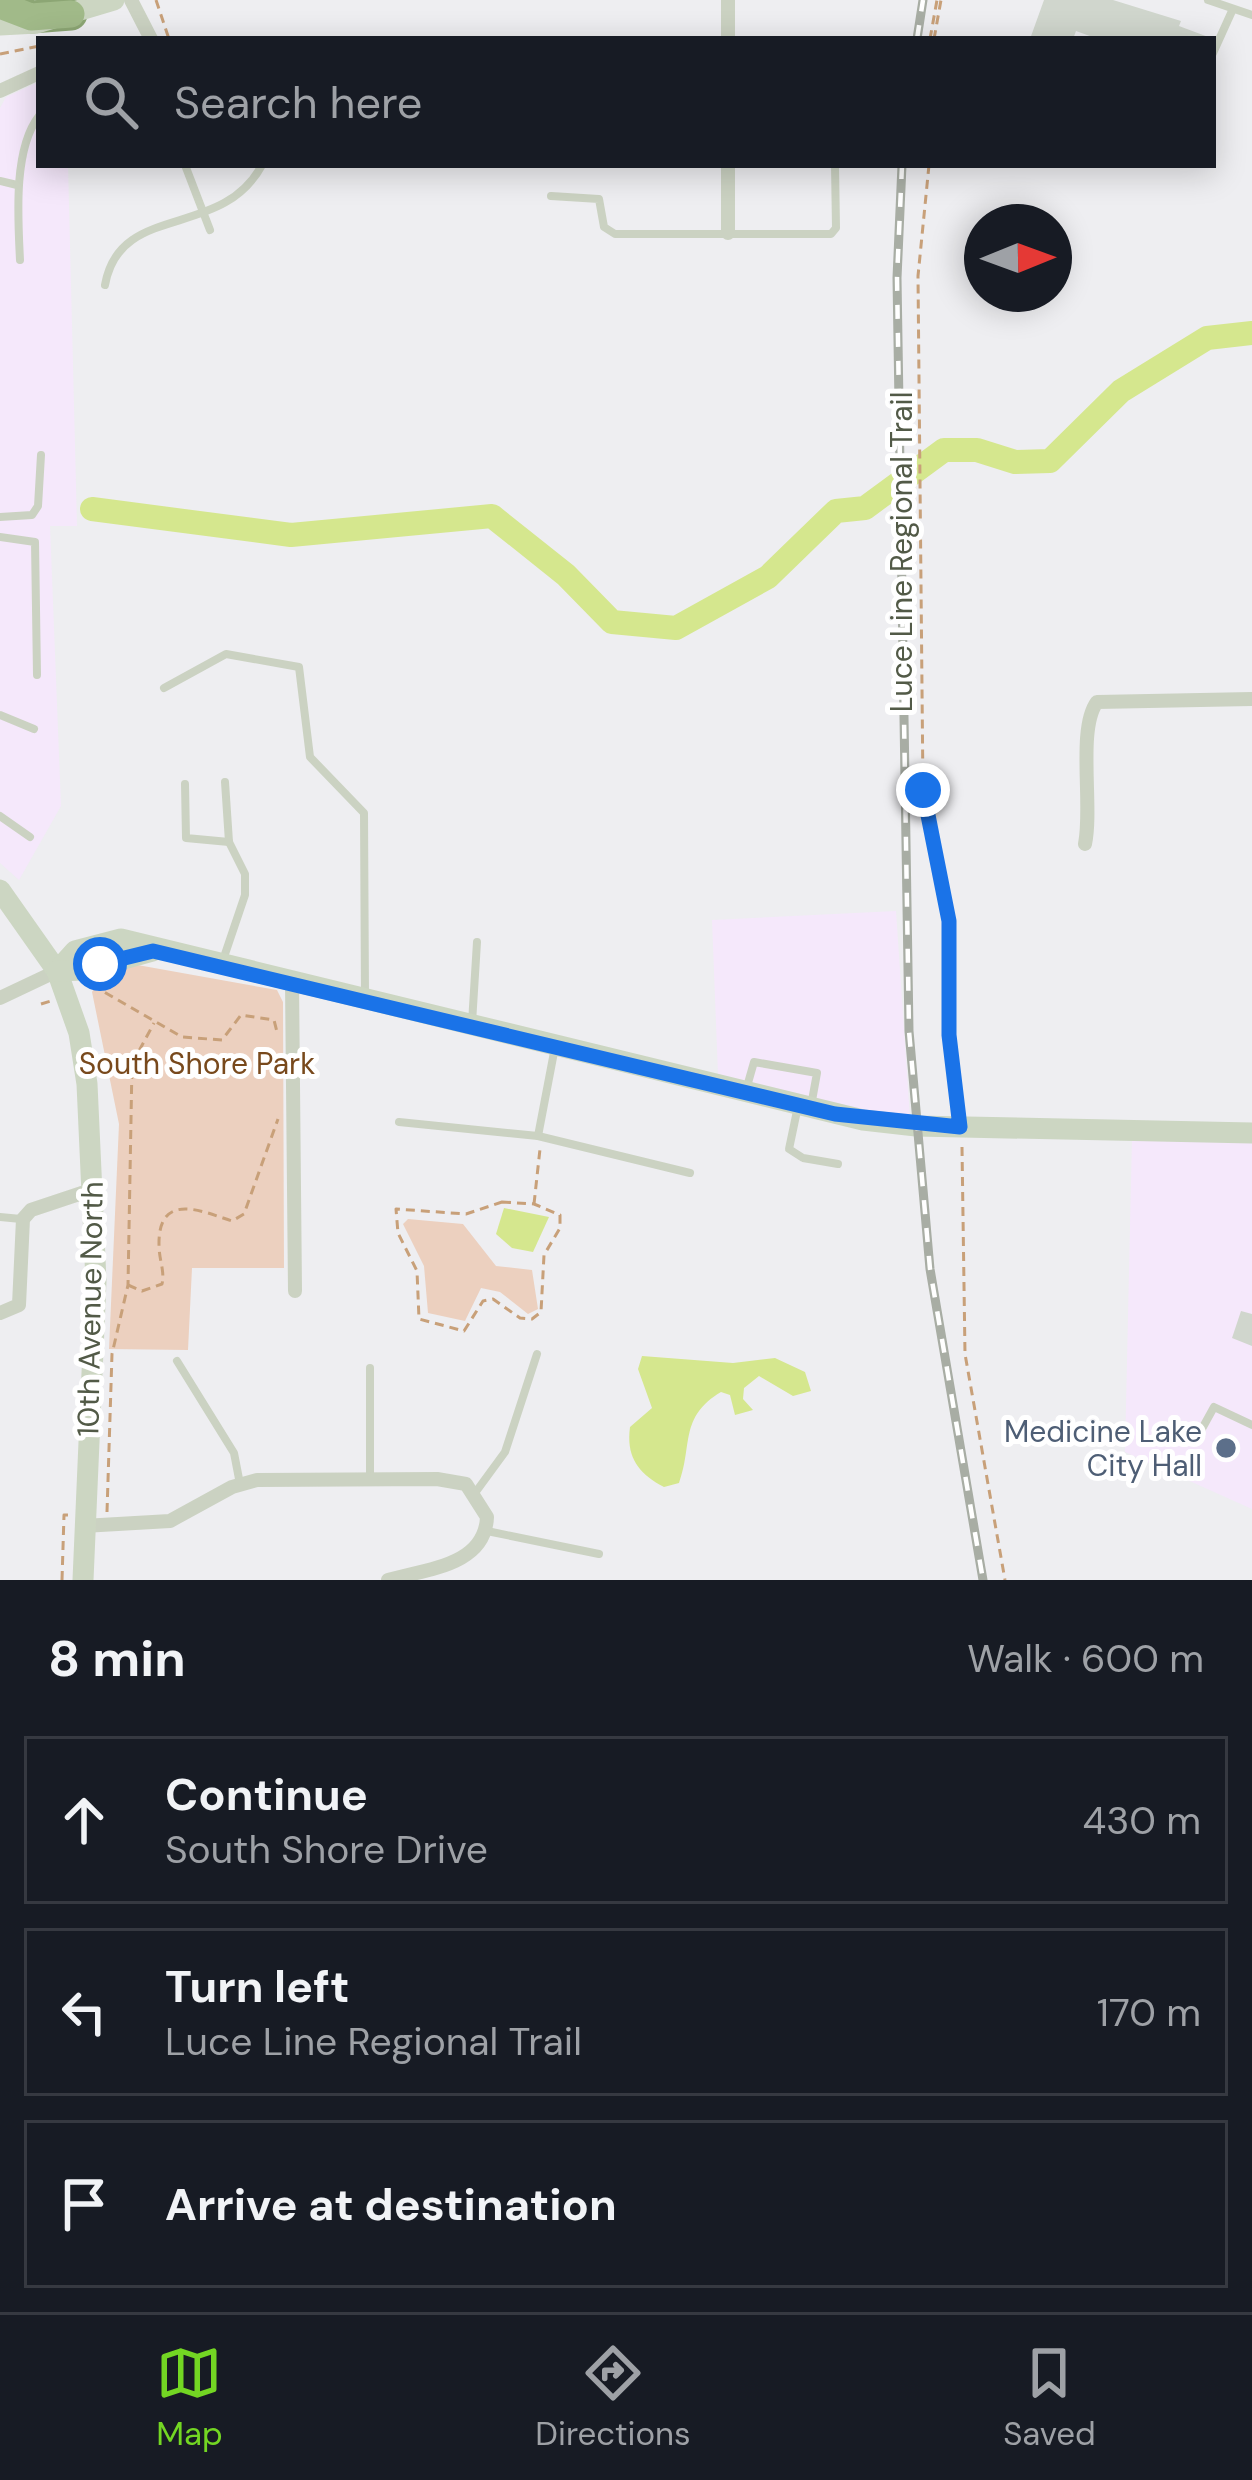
<!DOCTYPE html>
<html lang="en">
<head>
<meta charset="utf-8">
<style>
  :root { --surface:#171b24; --page:#242831; --text:#f1f3f6; --muted:#9ea1a6; --line:#363941; --accent:#73d623 }
  body { margin:0; font-family:"DM Sans",sans-serif; background:var(--page); color:var(--text) }
  .compass { position:absolute; left:964px; top:204px; width:108px; height:108px; border-radius:50%; background:var(--surface); box-shadow:0 6px 30px #0003; rotate:89deg }
  .stop { position:absolute; width:36px; height:36px; margin:-27px; border:9px solid #1a73e8; border-radius:50%; background:#fff }
  .stop.end { background:#1a73e8; border-color:#fff; box-shadow:0 3px 12px #0008 }
  .list { margin:0; padding:0; list-style:none }
  h2 { display:flex; justify-content:space-between; align-items:center; height:156px; margin:0; padding:0 48px; font-size:51px }
  h2 small { font-size:39px; font-weight:400; color:var(--muted) }
  .list li { display:grid; grid-template-columns:78px 1fr auto; gap:36px; align-items:center; box-sizing:border-box; height:168px; margin:0 24px 24px; padding:0 24px; border:3px solid var(--line); border-radius:0px }
  .list b { display:block; font-size:45px; white-space:nowrap }
  .list p { margin:0; font-size:39px; white-space:nowrap; color:var(--muted) }
  .list em { font-size:39px; font-style:normal; color:var(--muted) }
  .icon { flex:none; width:66px; height:66px; fill:none; stroke:currentColor; stroke-width:2; stroke-linecap:round; stroke-linejoin:round }
  .map { position:relative; flex:none; width:1252px; height:1580px; overflow:hidden }
  .search { position:absolute; background:var(--surface); box-shadow:0 6px 30px #0003; left:36px; right:36px; top:36px; height:132px; display:flex; align-items:center; gap:30px; box-sizing:border-box; padding:0 42px; border-radius:0px; color:var(--muted); font-size:45px }
  .sheet { height:732px; background:var(--surface) }
  nav { display:flex; justify-content:space-around; align-items:center; box-sizing:border-box; height:168px; border-top:3px solid var(--line); background:var(--surface); font-size:33px; color:var(--muted) }
  nav a { display:grid; justify-items:center; gap:6px }
  nav .on { color:var(--accent) }
  .map>svg:first-child { display:block }
  .commercial { fill:#f5e8fb }
  .green { fill:#ecd0bf }
  .water { fill:#d5e78e }
  .lines { fill:none; stroke-linecap:round; stroke-linejoin:round }
  .river { stroke:#d5e78e; stroke-width:24 }
  .building { fill:#d0d6cd }
  .highway-casing { stroke:#8ca674; stroke-width:33 }
  .path { stroke:#c8a079; stroke-width:3; stroke-dasharray:9 6; stroke-linecap:butt }
  .lane { stroke:#cbd2c2; stroke-width:8 }
  .street { stroke:#cbd2c2; stroke-width:14 }
  .secondary { stroke:#ccd6c2; stroke-width:21 }
  .highway { stroke:#a1ba89; stroke-width:27 }
  .rail-casing { stroke:#a8ada4; stroke-width:9 }
  .rail { stroke:#fff; stroke-width:4.5; stroke-dasharray:14; stroke-linecap:butt }
  .route { stroke:#1a73e8; stroke-width:15 }
  .service-dot { fill:#5c6f8a; stroke:#fff; stroke-width:4.5 }
  .labels { text-anchor:middle; dominant-baseline:central; stroke-width:10; stroke-linejoin:round; paint-order:stroke }
  .street-label { font-size:30px; fill:#525a47; stroke:#fff }
  .park-label { font-size:30px; fill:#78491c; stroke:#fff }
  .service-label { font-size:30px; fill:#4e5e75; stroke:#fff; text-anchor:end }
</style>
</head>
<body>
<div class="map">
<svg width="1252" height="1580" viewBox="0 0 1252 1580">
  <rect width="100%" height="100%" fill="#eeeef1"/>
  <g class="commercial">
    <path d="M39 82V165H68L77 526H50L61 806 19 880 0 863V108L6 97Z"/>
    <path d="M896 911 910 1118 865 1113 718 1074 712 920Z"/>
    <path d="M1132 1137 1252 1142V1509L1125 1452Z"/>
  </g>
  <g class="green">
    <path d="M132 964 277 990 283 1002 284 1268H192L188 1350 109 1349 119 1124 92 992 104 971Z"/>
    <path d="M408 1219 463 1224 496 1266 532 1270 538 1309 528 1314 500 1292 481 1288 465 1321 428 1313 424 1266 403 1224Z"/>
  </g>
  <g class="water">
    <path d="M504 1208 549 1217 533 1252 512 1248 496 1234Z"/>
    <path d="M642 1356 733 1363 775 1358 805 1372 811 1391 793 1396 759 1376 744 1388 743 1399 753 1410 735 1415 730 1395 721 1392C679 1417 693 1445 679 1483L664 1487C638 1473 626 1457 630 1427L652 1408 638 1369Z"/>
  </g>
  <g class="lines">
    <path class="river" d="M92 509 291 535 492 516 566 575 612 622 676 628 768 577 836 511 865 508 944 450H977L1015 462 1050 461 1121 391 1207 338 1252 333"/>
  </g>
  <g class="building">
    <path d="M1044 0H1113L1181 21 1179 26 1211 38 1098 39 1076 31 1073 39H1030Z"/>
    <path d="M1241 1311 1252 1314V1346L1232 1338Z"/>
  </g>
  <g class="lines">
    <g class="highway-casing">
      <path id="highway" d="M0 5 31 17 71 14"/>
    </g>
    <g class="path">
      <path d="M156 0 169 39"/>
      <path d="M930 39 937 0"/>
      <path d="M934 39 941 0"/>
      <path d="M0 54 39 46"/>
      <path d="M929 165 918 276 923 790 949 921 955 1109"/>
      <path d="M92 985 182 1037 222 1040 241 1015 274 1020 277 1032"/>
      <path d="M41 1004 51 1001"/>
      <path d="M962 1147 965 1354 1005 1580"/>
      <path d="M502 1202 534 1204 560 1215V1228L544 1255 541 1312 532 1319 520 1318 493 1299 483 1301 464 1331 419 1319 417 1271 398 1233 396 1209 466 1214Z"/>
      <path d="M534 1204 540 1149"/>
      <path d="M128 1285 142 1291 162 1284C165 1271 159 1260 159 1245 158 1190 204 1212 232 1221L244 1214 278 1119"/>
      <path d="M107 1512 112 1354 128 1285 132 1064 154 1023"/>
      <path d="M62 1580 64 1515H69"/>
    </g>
    <g class="lane">
      <path d="M1208 0 1252 15"/>
      <path d="M1213 53 1232 11"/>
      <path d="M185 165 210 230"/>
      <path d="M0 181 17 185"/>
      <path d="M551 196 599 199 604 227 615 234H831L836 228 835 165"/>
      <path d="M20 260C18 219 13 149 39 116"/>
      <path d="M105 285C120 201 221 241 262 165"/>
      <path d="M0 517 32 515 38 506 41 455"/>
      <path d="M0 537 35 542 37 675"/>
      <path d="M164 688 226 654 299 667 310 757 364 813 365 996"/>
      <path d="M0 715 34 729"/>
      <path d="M185 784 186 838 229 842"/>
      <path d="M0 816 30 837"/>
      <path d="M223 960 245 895V874L229 842 225 782"/>
      <path d="M472 1023 477 942"/>
      <path d="M746 1090 754 1062 817 1073 811 1106"/>
      <path d="M798 1106 789 1149 803 1158 838 1164"/>
      <path d="M399 1122 538 1136 690 1173"/>
      <path d="M538 1136 555 1047"/>
      <path d="M0 1217 21 1219"/>
      <path d="M177 1361 234 1453 240 1484"/>
      <path d="M370 1368V1480"/>
      <path d="M1198 1436 1214 1407 1252 1425"/>
      <path d="M475 1493 505 1452 537 1354"/>
      <path d="M487 1531 599 1554"/>
    </g>
    <g class="street">
      <path d="M131 0 151 39"/>
      <path d="M728 0V39"/>
      <path d="M0 91 39 73"/>
      <path d="M728 165V233"/>
      <path d="M1085 844C1093 806 1077 729 1097 702L1252 699"/>
      <path d="M292 982 295 1291"/>
      <path d="M0 998 57 971"/>
      <path d="M0 1313 19 1305 23 1219 31 1210 94 1189"/>
      <path d="M83 1526 170 1521 232 1487 257 1480 437 1479 466 1484 487 1517C485 1566 426 1569 388 1580"/>
    </g>
    <g class="secondary">
      <path d="M0 25 37 23 114 0"/>
      <path d="M0 890 57 971 79 1033 87 1084 96 1281 83 1580"/>
      <path d="M57 971 75 951 121 939 863 1120 916 1126 1252 1133"/>
      <path d="M57 971 84 970 153 951"/>
    </g>
    <use href="#highway" class="highway"/>
    <g class="rail-casing">
      <g id="rail">
        <path d="M917 39 923 0"/>
        <path d="M902 165 897 278 909 1031 930 1269 983 1580"/>
      </g>
    </g>
    <use href="#rail" class="rail"/>
  </g>
  <g class="lines">
    <path class="route" d="M100 964 153 951 835 1114 960 1127 949 1035V921L923 790"/>
  </g>
  <circle class="service-dot" cx="1226" cy="1448" r="12"/>
  <g class="labels">
    <g class="street-label">
      <text transform="translate(901 552) rotate(-90)">Luce Line Regional Trail</text>
      <text transform="translate(90 1309) rotate(-89)">10th Avenue North</text>
    </g>
    <g class="park-label">
      <text x="197" y="1063">South Shore Park</text>
    </g>
    <g class="service-label">
      <text x="1202" y="1431">Medicine Lake<tspan x="1202" dy="34">City Hall</tspan></text>
    </g>
  </g>
</svg>
<svg class="compass" viewBox="-18 -18 36 36"><path d="M0-13l5 13h-10z" fill="#e53935"/><path d="M0 13l5-13h-10z" fill="#9ea1a6"/></svg>
<div class="stop" style="left:100px;top:964px"></div>
<div class="stop end" style="left:923px;top:790px"></div>
<div class="search"><svg class="icon" aria-label="search" viewBox="0 0 24 24"><circle cx="10" cy="10" r="6"/><path d="M15 15l6 6"/></svg>Search here</div>
</div>
<section class="sheet">
<h2>8 min<small>Walk · 600 m</small></h2>
<ul class="list">
<li><svg class="icon" aria-label="ahead" viewBox="0 0 24 24"><path d="M12 20V5M6 11l6-6 6 6"/></svg><div><b>Continue</b><p>South Shore Drive</p></div><em>430 m</em></li>
<li><svg class="icon" aria-label="left" viewBox="0 0 24 24"><path d="M17 20v-9H6M10 6l-5 5 5 5"/></svg><div><b>Turn left</b><p>Luce Line Regional Trail</p></div><em>170 m</em></li>
<li><svg class="icon" aria-label="arrive" viewBox="0 0 24 24"><path d="M6 21V4h12l-3 4 3 4H6"/></svg><div><b>Arrive at destination</b></div></li>
</ul>
</section>
<nav>
<a class="on"><svg class="icon" aria-label="map" viewBox="0 0 24 24"><path d="M3 6l6-2 6 2 6-2v14l-6 2-6-2-6 2zM9 4v14M15 6v14"/></svg>Map</a>
<a><svg class="icon" aria-label="directions" viewBox="0 0 24 24"><path d="M12 3l9 9-9 9-9-9zM9 14v-3h6M13 9l2 2-2 2"/></svg>Directions</a>
<a><svg class="icon" aria-label="saved" viewBox="0 0 24 24"><path d="M7 4h10v16l-5-4-5 4z"/></svg>Saved</a>
</nav>
</body>
</html>
